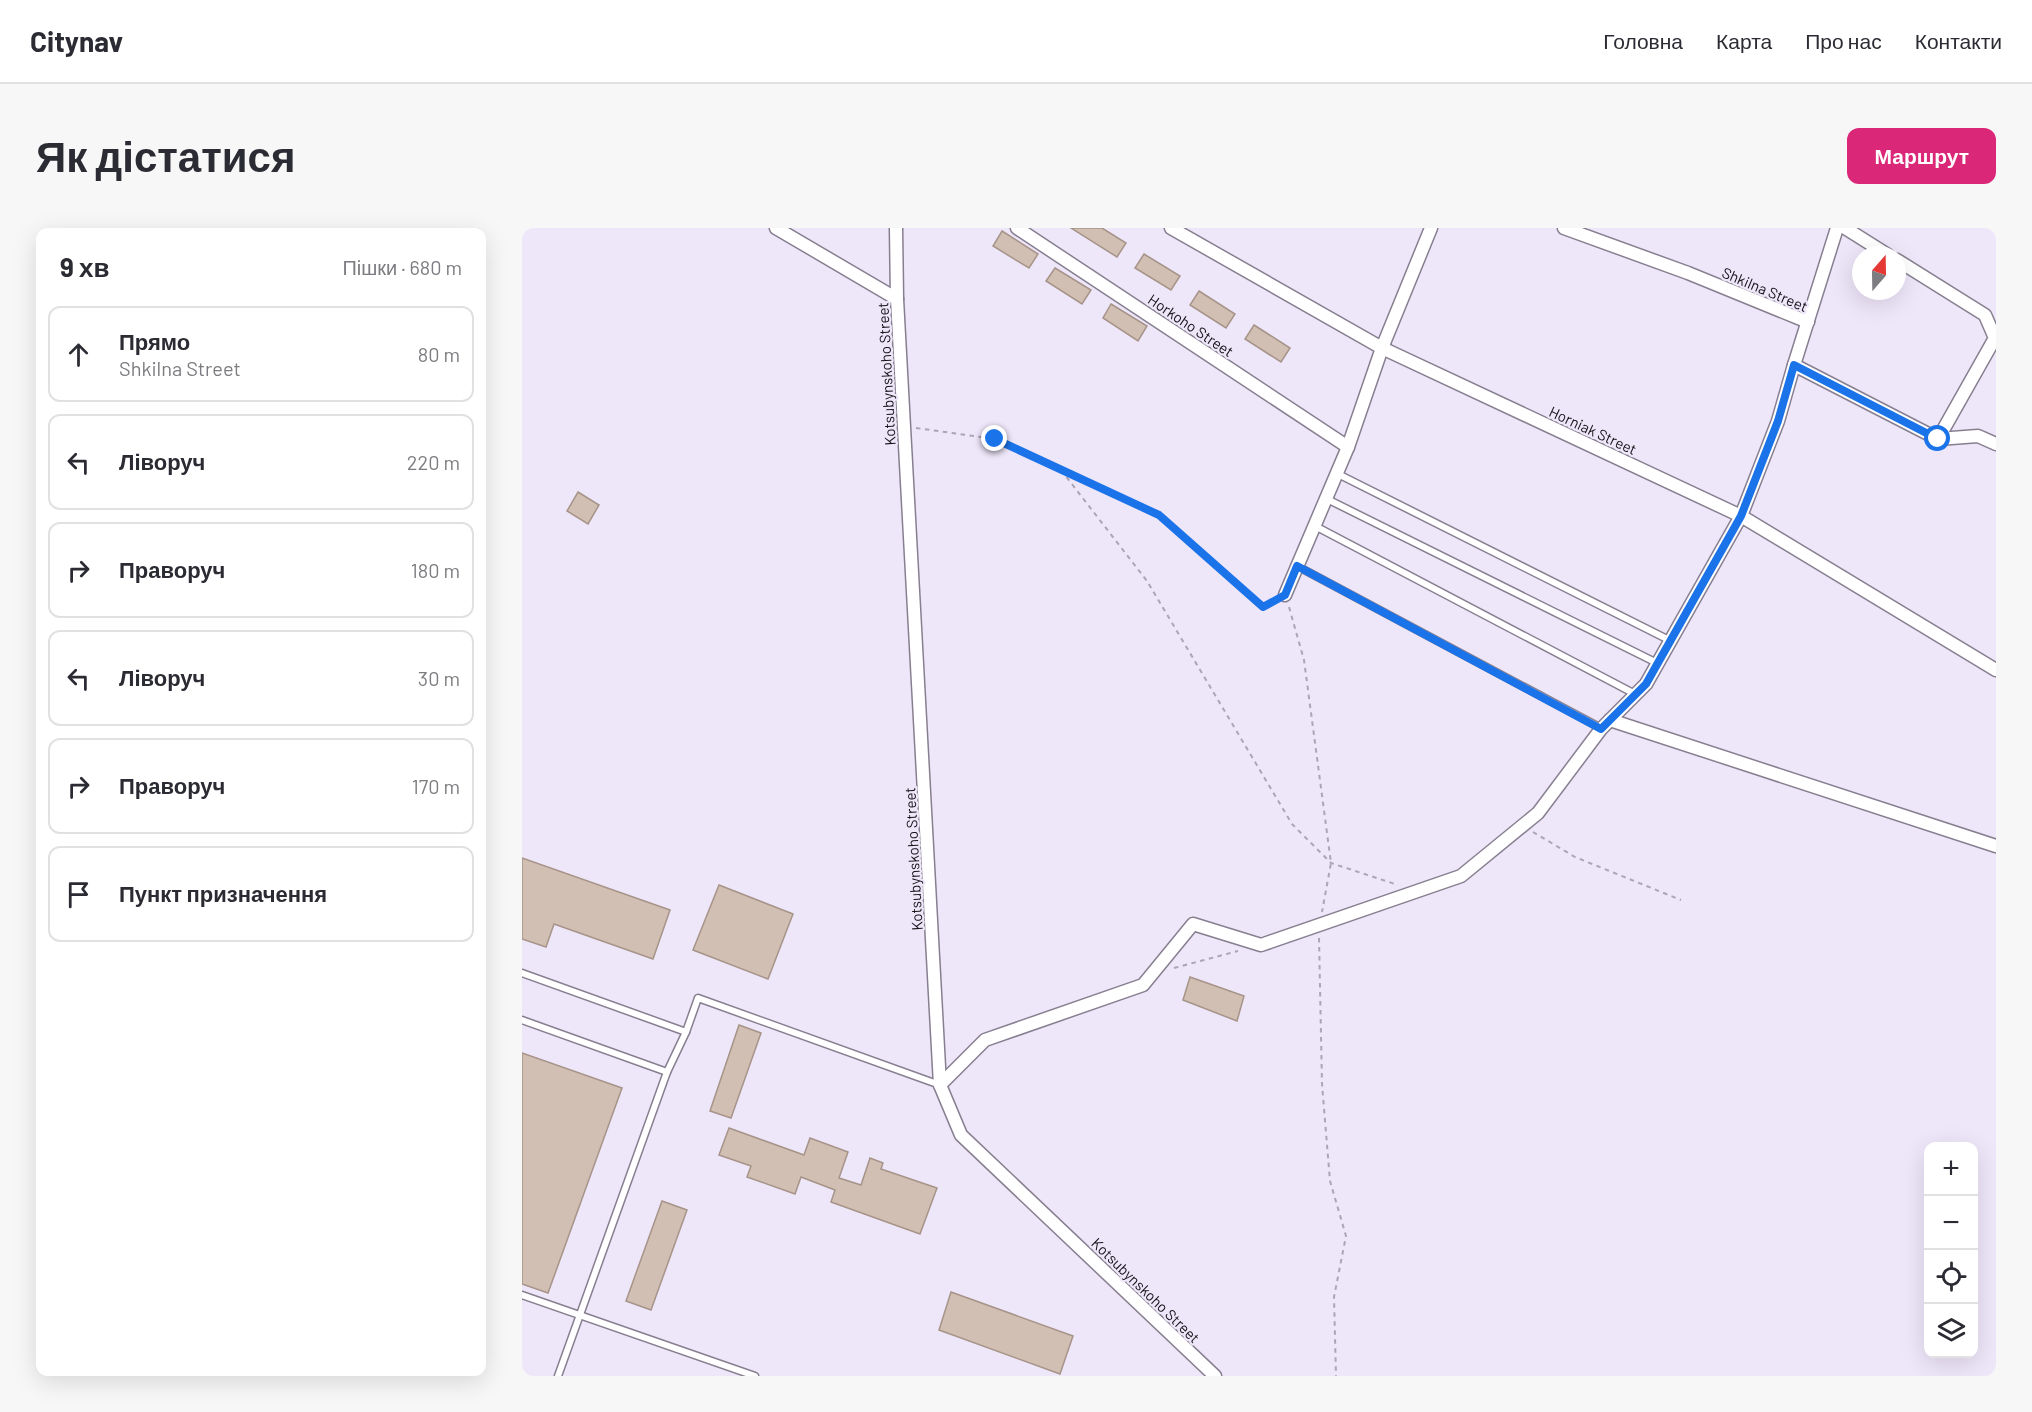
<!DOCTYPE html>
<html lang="uk">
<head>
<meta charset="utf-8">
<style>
  :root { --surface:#fff; --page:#f7f7f7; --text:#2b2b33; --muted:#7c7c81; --line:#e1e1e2; --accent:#db2777 }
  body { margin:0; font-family:Barlow,sans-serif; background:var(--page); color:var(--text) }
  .controls { position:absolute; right:18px; bottom:18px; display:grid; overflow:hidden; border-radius:12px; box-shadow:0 6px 24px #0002 }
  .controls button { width:54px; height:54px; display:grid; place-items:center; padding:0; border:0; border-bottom:2px solid var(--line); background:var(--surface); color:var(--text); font:30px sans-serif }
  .compass { position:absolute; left:1330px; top:18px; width:54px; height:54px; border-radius:50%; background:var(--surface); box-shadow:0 6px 24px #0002; rotate:20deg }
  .stop { position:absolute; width:18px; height:18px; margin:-14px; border:4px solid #1a73e8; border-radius:50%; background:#fff }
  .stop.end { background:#1a73e8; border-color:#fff; box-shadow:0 2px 6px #0008 }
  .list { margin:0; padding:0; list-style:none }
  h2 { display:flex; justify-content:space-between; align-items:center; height:78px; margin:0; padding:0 24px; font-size:26px }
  h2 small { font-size:20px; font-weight:400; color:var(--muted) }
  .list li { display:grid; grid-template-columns:39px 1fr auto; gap:18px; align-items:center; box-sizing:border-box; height:96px; margin:0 12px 12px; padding:0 12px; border:2px solid var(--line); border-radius:12px }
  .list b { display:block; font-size:22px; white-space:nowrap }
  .list p { margin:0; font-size:20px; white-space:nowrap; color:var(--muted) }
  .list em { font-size:20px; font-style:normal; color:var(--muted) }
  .icon { flex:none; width:33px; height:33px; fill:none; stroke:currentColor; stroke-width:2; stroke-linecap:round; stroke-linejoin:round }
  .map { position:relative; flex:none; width:1474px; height:1148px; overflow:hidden; border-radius:12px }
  header { display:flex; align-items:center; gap:36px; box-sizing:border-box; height:84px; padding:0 30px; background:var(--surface); border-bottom:2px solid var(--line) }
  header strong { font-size:28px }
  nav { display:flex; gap:33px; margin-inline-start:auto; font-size:21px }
  .intro { display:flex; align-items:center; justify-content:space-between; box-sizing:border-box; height:144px; padding:0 36px }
  h1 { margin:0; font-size:42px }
  .button { padding:15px 27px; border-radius:12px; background:var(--accent); color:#fff; font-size:21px; font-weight:700 }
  main { display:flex; gap:36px; padding:0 36px }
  aside { flex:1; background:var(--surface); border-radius:12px; box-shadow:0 6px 24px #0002 }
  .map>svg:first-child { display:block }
  .building { fill:#d2bfb3; stroke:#a69489; stroke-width:1.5 }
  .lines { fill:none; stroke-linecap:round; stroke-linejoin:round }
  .service-casing { stroke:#877f90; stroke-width:9 }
  .minor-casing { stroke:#877f90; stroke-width:15 }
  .path { stroke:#aba5b4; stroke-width:2; stroke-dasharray:4.5 4.5; stroke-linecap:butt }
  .service { stroke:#fff; stroke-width:6 }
  .minor { stroke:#fff; stroke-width:12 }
  .route { stroke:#1a73e8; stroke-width:8 }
  .labels { text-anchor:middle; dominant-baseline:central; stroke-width:4.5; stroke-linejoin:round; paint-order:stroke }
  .street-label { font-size:15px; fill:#141117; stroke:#eee6f9 }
</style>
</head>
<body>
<header>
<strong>Citynav</strong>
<nav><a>Головна</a><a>Карта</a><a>Про нас</a><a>Контакти</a></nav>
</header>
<div class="intro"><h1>Як дістатися</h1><a class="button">Маршрут</a></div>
<main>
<aside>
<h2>9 хв<small>Пішки · 680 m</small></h2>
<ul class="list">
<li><svg class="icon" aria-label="ahead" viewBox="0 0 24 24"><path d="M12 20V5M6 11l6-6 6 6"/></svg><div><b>Прямо</b><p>Shkilna Street</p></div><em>80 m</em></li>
<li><svg class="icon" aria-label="left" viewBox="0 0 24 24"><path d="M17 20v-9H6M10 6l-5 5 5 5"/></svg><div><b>Ліворуч</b></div><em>220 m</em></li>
<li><svg class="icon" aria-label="right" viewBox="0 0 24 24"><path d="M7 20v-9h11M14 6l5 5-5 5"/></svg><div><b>Праворуч</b></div><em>180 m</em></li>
<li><svg class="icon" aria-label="left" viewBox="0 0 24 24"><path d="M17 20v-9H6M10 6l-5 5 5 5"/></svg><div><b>Ліворуч</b></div><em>30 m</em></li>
<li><svg class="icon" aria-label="right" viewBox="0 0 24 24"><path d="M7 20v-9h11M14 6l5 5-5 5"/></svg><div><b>Праворуч</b></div><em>170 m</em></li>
<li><svg class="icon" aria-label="arrive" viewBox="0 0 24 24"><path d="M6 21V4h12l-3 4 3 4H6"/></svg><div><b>Пункт призначення</b></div></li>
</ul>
</aside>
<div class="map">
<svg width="1474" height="1148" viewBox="0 0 1474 1148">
  <rect width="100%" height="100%" fill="#eee6f9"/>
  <g class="building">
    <path d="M549 0H580L604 15 595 29Z"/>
    <path d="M480 3 516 26 507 40 471 18Z"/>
    <path d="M622 26 658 48 649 62 613 40Z"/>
    <path d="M533 40 569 62 560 76 524 53Z"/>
    <path d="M677 63 713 86 704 100 668 77Z"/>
    <path d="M589 76 625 98 616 113 581 90Z"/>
    <path d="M732 97 768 120 759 134 723 111Z"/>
    <path d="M56 264 77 277 66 296 45 283Z"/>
    <path d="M0 630 148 682 131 731 32 696 24 719 0 711Z"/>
    <path d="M197 657 271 686 246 751 171 722Z"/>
    <path d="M668 749 722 768 715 793 661 772Z"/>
    <path d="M217 797 239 805 209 890 188 883Z"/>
    <path d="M0 825 100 860 26 1065 0 1056Z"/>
    <path d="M207 900 282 927 288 910 326 924 317 950 339 957 348 930 361 935 359 941 415 960 398 1006 309 974 313 962 279 949 273 966 225 949 229 938 197 927Z"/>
    <path d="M140 973 165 982 129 1082 104 1073Z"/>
    <path d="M429 1064 551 1108 538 1146 417 1102Z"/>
  </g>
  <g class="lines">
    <g class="service-casing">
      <g id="service">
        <path d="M816 246 1147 412"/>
        <path d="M805 271 1135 435"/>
        <path d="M793 298 1113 466"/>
        <path d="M775 338 1079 500"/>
        <path d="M0 745 164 804 176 770 418 857"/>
        <path d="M0 792 145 844"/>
        <path d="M0 1067 233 1148"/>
        <path d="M36 1148 145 844 164 804"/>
      </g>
    </g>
    <g class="minor-casing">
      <g id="minor">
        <path d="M254 0 375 71"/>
        <path d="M374 0 375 71 418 857 439 907 693 1148"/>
        <path d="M495 0 826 219"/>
        <path d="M649 0 860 120 1219 288 1474 442"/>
        <path d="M1042 0 1166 45 1286 94"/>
        <path d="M1315 0 1272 137 1416 211 1456 208 1474 216"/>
        <path d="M1323 0 1366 27"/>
        <path d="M1375 32 1463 87 1473 110 1416 211"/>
        <path d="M763 367 826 219 860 120 909 0"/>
        <path d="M1088 492 1474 618"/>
        <path d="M418 857 463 812 621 757 671 696 739 717 939 648 1016 585 1079 501 1124 456 1219 288 1256 193 1272 137"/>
      </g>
    </g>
    <g class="path">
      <path d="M394 200 473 211 637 287 741 379 752 373"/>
      <path d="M539 242 625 353 770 596 809 635 876 657"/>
      <path d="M767 379 782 432 809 635 800 684"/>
      <path d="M1011 604 1053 629 1159 672"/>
      <path d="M797 710 800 856 808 953 824 1008 812 1069 814 1148"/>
      <path d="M652 740 716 723"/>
    </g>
    <use href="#service" class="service"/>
    <use href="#minor" class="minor"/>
  </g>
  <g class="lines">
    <path class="route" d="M473 211 637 287 741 379 763 367 775 338 1079 501 1124 456 1219 288 1256 193 1272 137 1416 211"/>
  </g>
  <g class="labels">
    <g class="street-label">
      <text transform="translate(1243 61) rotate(23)">Shkilna Street</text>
      <text transform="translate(669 97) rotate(34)">Horkoho Street</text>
      <text transform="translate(364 146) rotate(-93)">Kotsubynskoho Street</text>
      <text transform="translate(1071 202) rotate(25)">Horniak Street</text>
      <text transform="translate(391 631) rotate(-93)">Kotsubynskoho Street</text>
      <text transform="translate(624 1062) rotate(44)">Kotsubynskoho Street</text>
    </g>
  </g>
</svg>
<div class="controls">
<button>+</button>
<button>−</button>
<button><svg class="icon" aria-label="locate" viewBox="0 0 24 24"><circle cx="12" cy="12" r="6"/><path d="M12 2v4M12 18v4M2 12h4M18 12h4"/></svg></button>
<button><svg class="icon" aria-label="layers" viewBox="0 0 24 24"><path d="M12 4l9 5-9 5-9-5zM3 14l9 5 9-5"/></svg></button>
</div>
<svg class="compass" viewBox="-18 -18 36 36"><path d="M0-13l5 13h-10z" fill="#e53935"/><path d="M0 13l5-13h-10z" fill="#7c7c81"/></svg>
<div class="stop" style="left:1416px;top:211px"></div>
<div class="stop end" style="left:473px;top:211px"></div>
</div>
</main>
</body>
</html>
